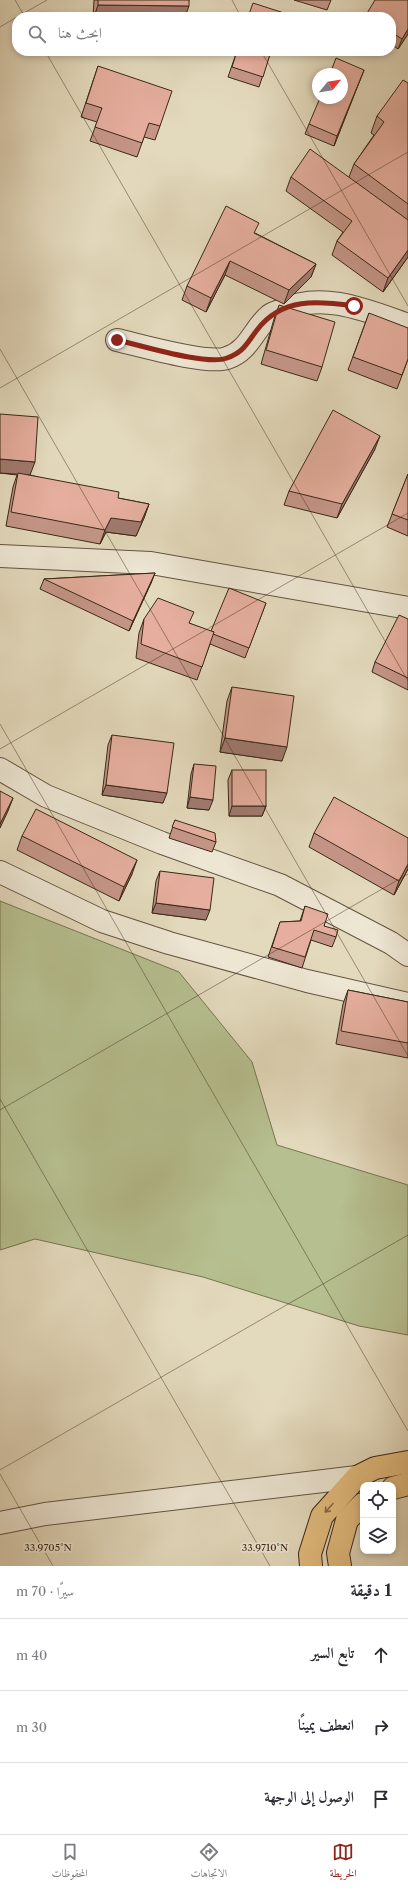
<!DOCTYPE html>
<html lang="ar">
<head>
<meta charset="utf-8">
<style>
  :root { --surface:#fff; --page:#f7f7f7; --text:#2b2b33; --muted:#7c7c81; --line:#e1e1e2; --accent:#8f2418 }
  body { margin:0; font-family:"Libre Caslon Text",Amiri,serif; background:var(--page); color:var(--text); direction:rtl }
  .controls { position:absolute; right:12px; bottom:12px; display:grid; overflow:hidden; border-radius:8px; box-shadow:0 2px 6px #0003 }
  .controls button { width:36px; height:36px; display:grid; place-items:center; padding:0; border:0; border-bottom:1px solid var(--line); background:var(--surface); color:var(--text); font:20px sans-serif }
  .compass { position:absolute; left:312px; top:68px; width:36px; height:36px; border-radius:50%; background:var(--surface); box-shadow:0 2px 6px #0003; rotate:60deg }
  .stop { position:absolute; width:12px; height:12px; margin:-9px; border:3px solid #8f2418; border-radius:50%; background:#fff }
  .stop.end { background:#8f2418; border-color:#fff; box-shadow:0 1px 4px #0008 }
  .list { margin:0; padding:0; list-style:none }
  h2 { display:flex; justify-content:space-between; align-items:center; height:52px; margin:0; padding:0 16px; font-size:17px }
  h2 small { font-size:13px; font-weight:400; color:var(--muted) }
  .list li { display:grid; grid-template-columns:26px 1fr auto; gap:12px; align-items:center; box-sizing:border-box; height:72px; padding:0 16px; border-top:1px solid var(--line) }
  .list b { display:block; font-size:15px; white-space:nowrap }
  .list em { font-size:13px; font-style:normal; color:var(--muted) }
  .icon { flex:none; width:22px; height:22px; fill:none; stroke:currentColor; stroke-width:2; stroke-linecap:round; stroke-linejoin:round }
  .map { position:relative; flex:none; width:408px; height:1566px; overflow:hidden; direction:ltr }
  .search { position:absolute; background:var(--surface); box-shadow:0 2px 6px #0003; left:12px; right:12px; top:12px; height:44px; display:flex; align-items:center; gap:10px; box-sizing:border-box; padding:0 14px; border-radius:16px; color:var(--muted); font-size:15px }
  .sheet { height:268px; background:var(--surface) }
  nav { display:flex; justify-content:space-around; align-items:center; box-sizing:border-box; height:56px; border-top:1px solid var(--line); background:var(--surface); font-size:11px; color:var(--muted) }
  nav a { display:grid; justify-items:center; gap:2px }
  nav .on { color:var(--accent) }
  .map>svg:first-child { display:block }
  .green { fill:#b6bf8f; stroke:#787453 }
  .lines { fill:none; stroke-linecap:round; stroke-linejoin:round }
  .minor-casing { stroke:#645440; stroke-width:24 }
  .major-casing { stroke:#3a2817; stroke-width:24 }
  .minor { stroke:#ede6d3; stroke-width:22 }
  .major { stroke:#e2bc7e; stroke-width:22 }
  .wall { fill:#c59688; stroke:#3a2817 }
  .shaded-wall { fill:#a07a6f; stroke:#3a2817 }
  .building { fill:#e5ae9e; stroke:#3a2817 }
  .oneway { stroke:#866b45 }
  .route { stroke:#8f2418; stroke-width:5 }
  .ticks { fill:none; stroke:#3a2817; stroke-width:1; stroke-opacity:0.45 }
  .ticks-label { font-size:10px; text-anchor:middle; fill:#3a2817; stroke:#ede6d3; stroke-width:3.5; stroke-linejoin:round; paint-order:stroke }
</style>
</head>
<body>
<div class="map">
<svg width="408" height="1566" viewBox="0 0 408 1566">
  <rect width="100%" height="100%" fill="#e3d9bc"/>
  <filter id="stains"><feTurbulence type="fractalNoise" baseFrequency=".005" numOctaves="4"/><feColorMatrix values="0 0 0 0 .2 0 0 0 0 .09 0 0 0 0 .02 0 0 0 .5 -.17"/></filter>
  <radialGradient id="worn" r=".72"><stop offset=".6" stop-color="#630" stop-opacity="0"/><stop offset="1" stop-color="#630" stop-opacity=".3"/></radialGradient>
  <path class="green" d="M0 901 179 972 252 1062 277 1145 408 1185V1335L359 1326 203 1277 35 1239 0 1250Z"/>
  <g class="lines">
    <g class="minor-casing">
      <g id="minor">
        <path d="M117 340C139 345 208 365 227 358 249 351 253 330 269 316 272 313 278 312 282 310 323 291 368 311 408 325"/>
        <path d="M0 556 151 563 408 608"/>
        <path d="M0 769 46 796 162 843 280 885 391 943 408 955"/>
        <path d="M0 872 102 921 169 943 307 981 408 1004"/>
        <path d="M0 1523 45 1514 357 1477"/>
      </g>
    </g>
    <g class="major-casing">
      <g id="major">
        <path d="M393 1488 408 1484"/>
        <path d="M311 1566 310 1554 322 1516 357 1477 375 1468 408 1462"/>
        <path d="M340 1566 338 1553 347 1520 363 1504"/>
      </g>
    </g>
    <use href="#minor" class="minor"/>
    <use href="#major" class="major"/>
  </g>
  <g class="wall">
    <path d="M94 0H189L185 17H93Z"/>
    <path d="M294 0H331L327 10Z"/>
    <path d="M408 0V34L398 49 391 44V17H365L366 15Z"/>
    <path d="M237 51H271L259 87 228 77Z"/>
    <path d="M98 66 160 126 155 140 144 137 137 157 90 141 97 122 81 117Z"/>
    <path d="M364 70 334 146 305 134 309 124Z"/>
    <path d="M408 83V257L383 292 332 255 337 241 343 232 286 191 291 177H349L354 164 374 135 371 133 377 116Z"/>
    <path d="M255 233 316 264 311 277 284 304 225 275 206 312 182 300 187 286Z"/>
    <path d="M279 306 322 367 317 381 261 364 274 319Z"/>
    <path d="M369 313 408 359 397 389 348 370Z"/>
    <path d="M0 414 30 475 118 498 149 504 144 518 136 536 106 532 100 544 6 526 13 487 17 475 0 473Z"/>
    <path d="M375 449 337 518 284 505 289 491Z"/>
    <path d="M408 474V536L387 527Z"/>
    <path d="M155 573 151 583 129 631 40 589 44 579Z"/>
    <path d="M266 603 245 658 210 644 197 680 136 658 139 633 144 619 189 623 211 632Z"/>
    <path d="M408 619V690L372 672 375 662Z"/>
    <path d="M232 687 282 761 220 752 227 701Z"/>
    <path d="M112 735 163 803 102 795 108 745Z"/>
    <path d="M194 764 209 810 187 808 191 774Z"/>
    <path d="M232 770 266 806 262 816H229L228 780Z"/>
    <path d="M175 820 216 842 212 852 169 838Z"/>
    <path d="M314 833 408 838V869L394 895 309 847Z"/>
    <path d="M22 836 132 874 119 901 17 850Z"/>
    <path d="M160 871 206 920 152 913 156 881Z"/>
    <path d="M305 906 336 937 332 947 311 940 302 968 268 957 280 922 300 921Z"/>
    <path d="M348 990 408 1002V1058L336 1044 343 1004Z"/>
  </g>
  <g class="shaded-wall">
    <path d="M98 5 189 6 185 17H94Z"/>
    <path d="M408 29V34L398 49 402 39Z"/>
    <path d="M364 70 360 80 334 146 337 136Z"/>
    <path d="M408 250V257L383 292 388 278Z"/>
    <path d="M230 261 225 275 206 312 211 298Z"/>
    <path d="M316 264 311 277 284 304 289 290Z"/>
    <path d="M380 436 375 449 337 518 342 504Z"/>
    <path d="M0 459 35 462 30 475 0 473Z"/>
    <path d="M149 504 144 518 136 536 106 532 100 544 105 530 111 518Z"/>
    <path d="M155 573 151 583 129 631 133 621Z"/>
    <path d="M225 738 287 747 282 761 220 752Z"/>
    <path d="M106 785 167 793 163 803 102 795Z"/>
    <path d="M190 797 213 800 209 810 187 808Z"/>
    <path d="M13 798 8 811 0 828V824Z"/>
    <path d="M232 806H266L262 816H229Z"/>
    <path d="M137 860 132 874 119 901 124 887Z"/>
    <path d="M408 864V869L394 895 399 881Z"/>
    <path d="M156 903 210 910 206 920 152 913Z"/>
  </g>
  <g class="building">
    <path d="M98 0H189V6L98 5Z"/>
    <path d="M375 0H408V29L402 39 391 32V17H369L366 15Z"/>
    <path d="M253 3 284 13 282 17H248Z"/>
    <path d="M237 51H271L263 77 232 67Z"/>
    <path d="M336 58 364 70 337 136 309 124 320 98H342V74H330Z"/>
    <path d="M98 66 172 91 160 126 149 123 142 143 95 127 102 108 86 103Z"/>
    <path d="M403 80 408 83V204L354 164 384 122 377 116Z"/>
    <path d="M310 149 408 220V250L388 278 337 241 352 221 291 177Z"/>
    <path d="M226 206 259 223 254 233 316 264 289 290 230 261 211 298 187 286Z"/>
    <path d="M279 305 335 322 322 367 266 350Z"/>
    <path d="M369 313 408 328V359L402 375 353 357Z"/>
    <path d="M333 410 380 436 342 504 289 491Z"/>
    <path d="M0 414 38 417 35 462 0 459Z"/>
    <path d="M18 473 119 492 118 498 149 504 141 522 111 518 105 530 11 512Z"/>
    <path d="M408 474V520L392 514Z"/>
    <path d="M155 573 133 621 44 579Z"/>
    <path d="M229 588 266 603 249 648 213 634 214 632 211 631Z"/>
    <path d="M158 598 194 612 189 623 214 632 202 667 141 644 144 619Z"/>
    <path d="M399 615 408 619V678L375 662Z"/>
    <path d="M232 687 294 696 287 747 225 738Z"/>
    <path d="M112 735 174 743 167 793 106 785Z"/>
    <path d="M194 764 216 766 213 800 190 797Z"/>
    <rect x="232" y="770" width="34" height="36"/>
    <path d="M0 791 13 798 0 824Z"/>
    <path d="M334 797 408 838V864L399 881 314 833Z"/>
    <path d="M36 809 137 860 124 887 22 836Z"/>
    <path d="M175 820 215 833 216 842 172 827Z"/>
    <path d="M160 871 214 878 210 910 156 903Z"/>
    <path d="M305 906 328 914 324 926 338 930 336 937 314 930 305 957 272 947 280 922 301 921Z"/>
    <path d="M348 990 408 1002V1043L341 1031Z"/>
  </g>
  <defs><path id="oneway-shaft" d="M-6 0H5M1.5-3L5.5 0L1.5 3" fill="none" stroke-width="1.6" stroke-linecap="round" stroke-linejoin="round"/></defs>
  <use class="oneway" href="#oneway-shaft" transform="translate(329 1508) rotate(132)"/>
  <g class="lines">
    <path class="route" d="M117 340C140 345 207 366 227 358 244 352 247 343 257 330 282 297 318 301 354 306"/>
  </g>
  <path class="ticks" d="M15 0 25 17M232 0 241 17M17 17 47 0M0 27 17 17M45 51 408 681M261 51 408 306M0 349 408 1056M0 388 408 152M0 724 408 1431M0 749 408 513M0 1099 270 1566M0 1110 408 874M0 1470 408 1235M0 1474 53 1566"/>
  <g class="ticks-label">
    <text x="48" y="1551">33.9705°N</text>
    <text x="265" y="1551">33.9710°N</text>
  </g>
  <rect width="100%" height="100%" filter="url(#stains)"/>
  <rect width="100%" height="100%" fill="url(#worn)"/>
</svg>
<div class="controls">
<button><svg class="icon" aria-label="locate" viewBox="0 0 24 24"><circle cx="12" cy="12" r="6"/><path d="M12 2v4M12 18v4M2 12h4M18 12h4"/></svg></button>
<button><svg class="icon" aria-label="layers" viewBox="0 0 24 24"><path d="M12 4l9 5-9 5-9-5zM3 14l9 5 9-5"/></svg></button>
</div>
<svg class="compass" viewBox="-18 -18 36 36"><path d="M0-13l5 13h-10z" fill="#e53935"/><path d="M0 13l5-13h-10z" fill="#7c7c81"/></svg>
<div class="stop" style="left:354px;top:306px"></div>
<div class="stop end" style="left:117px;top:340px"></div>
<div class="search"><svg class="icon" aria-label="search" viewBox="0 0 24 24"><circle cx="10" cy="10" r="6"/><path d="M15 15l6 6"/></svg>ابحث هنا</div>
</div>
<section class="sheet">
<h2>1 دقيقة<small>سيرًا · 70 m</small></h2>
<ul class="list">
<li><svg class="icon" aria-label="ahead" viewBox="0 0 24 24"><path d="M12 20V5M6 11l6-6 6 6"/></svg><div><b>تابع السير</b></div><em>40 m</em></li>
<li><svg class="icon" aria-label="right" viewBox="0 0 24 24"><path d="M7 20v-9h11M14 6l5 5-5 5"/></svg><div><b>انعطف يمينًا</b></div><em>30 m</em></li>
<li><svg class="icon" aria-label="arrive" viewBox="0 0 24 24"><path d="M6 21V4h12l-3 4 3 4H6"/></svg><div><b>الوصول إلى الوجهة</b></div></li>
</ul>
</section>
<nav>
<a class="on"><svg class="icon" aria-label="map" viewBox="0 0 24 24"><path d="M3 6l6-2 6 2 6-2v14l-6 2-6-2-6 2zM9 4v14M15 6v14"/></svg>الخريطة</a>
<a><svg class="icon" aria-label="directions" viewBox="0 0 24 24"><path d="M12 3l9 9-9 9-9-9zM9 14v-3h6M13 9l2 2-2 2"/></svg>الاتجاهات</a>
<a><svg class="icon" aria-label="saved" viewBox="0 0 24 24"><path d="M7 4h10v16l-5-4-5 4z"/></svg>المحفوظات</a>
</nav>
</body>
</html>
